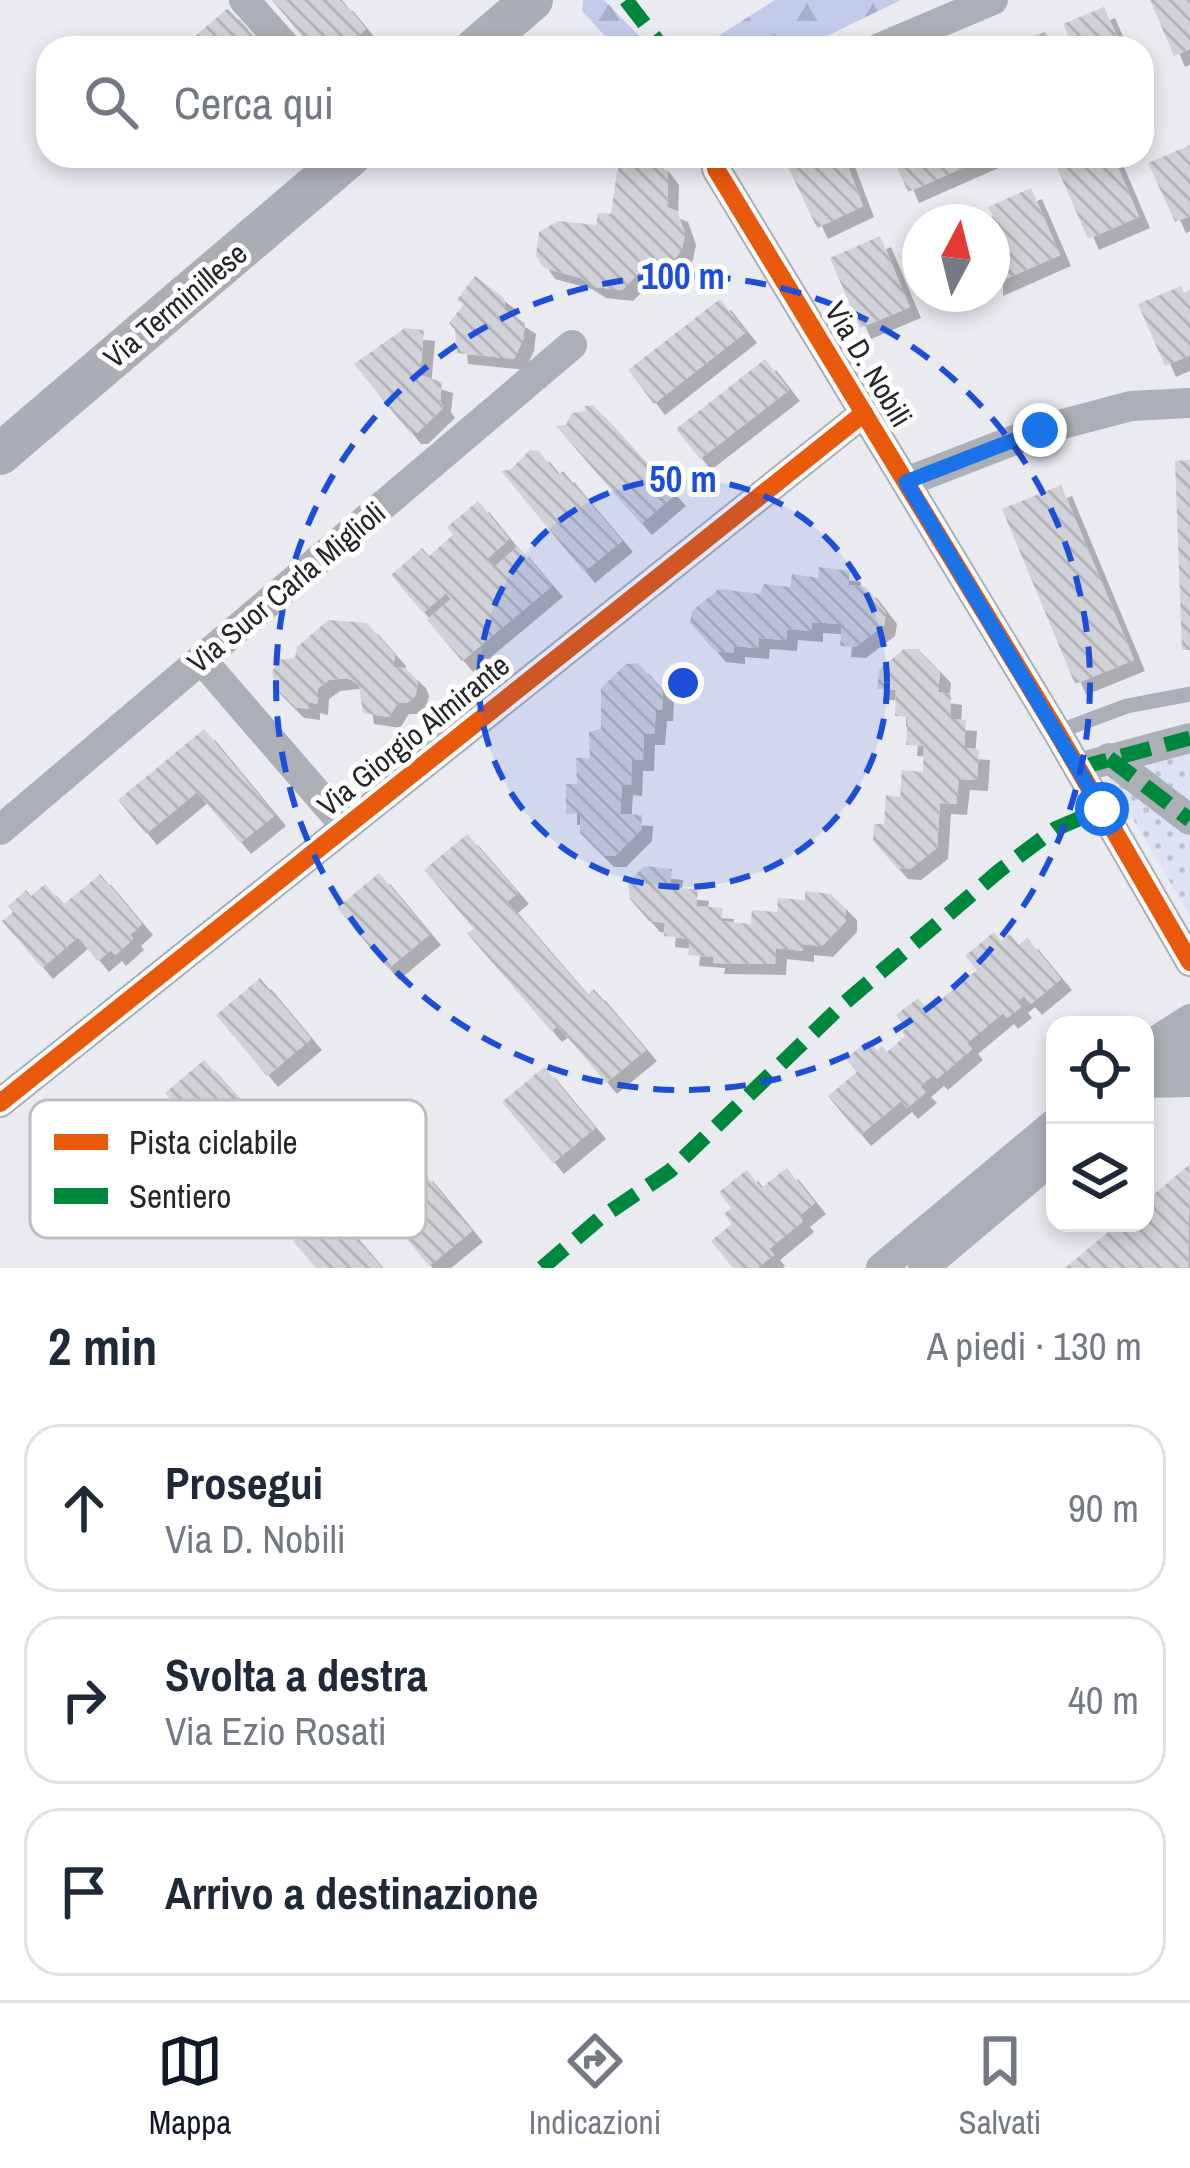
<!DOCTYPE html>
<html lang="it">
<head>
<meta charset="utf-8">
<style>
  :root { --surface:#fff; --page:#f2f2f3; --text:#1f2937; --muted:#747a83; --line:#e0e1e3; --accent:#111827 }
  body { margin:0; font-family:"Archivo Narrow",sans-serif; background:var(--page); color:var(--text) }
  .controls { position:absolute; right:36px; bottom:36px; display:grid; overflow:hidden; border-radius:24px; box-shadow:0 6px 18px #0003 }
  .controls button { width:108px; height:108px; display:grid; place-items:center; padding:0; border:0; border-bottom:3px solid var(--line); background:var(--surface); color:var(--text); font:60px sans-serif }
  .compass { position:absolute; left:902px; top:204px; width:108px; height:108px; border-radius:50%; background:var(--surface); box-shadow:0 6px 18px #0003; rotate:7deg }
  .stop { position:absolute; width:36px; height:36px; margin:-27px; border:9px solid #1a73e8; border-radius:50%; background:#fff }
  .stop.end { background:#1a73e8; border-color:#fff; box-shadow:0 3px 12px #0008 }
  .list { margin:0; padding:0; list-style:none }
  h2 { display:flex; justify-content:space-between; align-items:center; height:156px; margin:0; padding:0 48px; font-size:51px }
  h2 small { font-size:39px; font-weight:400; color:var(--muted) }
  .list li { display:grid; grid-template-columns:78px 1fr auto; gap:36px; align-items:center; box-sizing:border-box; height:168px; margin:0 24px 24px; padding:0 24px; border:3px solid var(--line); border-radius:36px }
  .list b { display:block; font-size:45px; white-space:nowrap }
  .list p { margin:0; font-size:39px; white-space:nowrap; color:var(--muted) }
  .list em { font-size:39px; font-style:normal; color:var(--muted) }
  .icon { flex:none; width:66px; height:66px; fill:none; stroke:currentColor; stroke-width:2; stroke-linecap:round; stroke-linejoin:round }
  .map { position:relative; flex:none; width:1190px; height:1268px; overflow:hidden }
  .search { position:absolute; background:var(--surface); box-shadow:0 6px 18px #0003; left:36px; right:36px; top:36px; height:132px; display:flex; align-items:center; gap:30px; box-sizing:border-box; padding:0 42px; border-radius:36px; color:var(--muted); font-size:45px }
  .sheet { height:732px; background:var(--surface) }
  nav { display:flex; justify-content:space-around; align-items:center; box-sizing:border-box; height:168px; border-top:3px solid var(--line); background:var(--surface); font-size:33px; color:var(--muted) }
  nav a { display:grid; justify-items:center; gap:6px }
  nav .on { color:var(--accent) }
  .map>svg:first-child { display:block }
  .forest { fill:url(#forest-firs) }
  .park { fill:url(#park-dots) }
  .building { fill:url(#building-back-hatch); filter:url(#shadow) }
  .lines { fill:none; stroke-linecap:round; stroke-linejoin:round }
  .lane { stroke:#acafb6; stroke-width:15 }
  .street { stroke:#acafb6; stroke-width:30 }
  .secondary { stroke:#abaeb5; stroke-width:42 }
  .quiet { stroke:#00873e; stroke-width:15; stroke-dasharray:30 15; stroke-linecap:butt }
  .cycleway-casing { stroke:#fff; stroke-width:26 }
  .cycleway { stroke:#e8590c; stroke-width:18 }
  .route { stroke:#1a73e8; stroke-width:15 }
  .ring { fill:none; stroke:#1d4ed8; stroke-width:6; stroke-dasharray:21 15 }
  .labels { text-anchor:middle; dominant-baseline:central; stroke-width:10; stroke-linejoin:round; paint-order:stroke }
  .street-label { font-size:30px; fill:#25262a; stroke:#fff }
  .key { fill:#fff; stroke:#bebebf; stroke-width:3 }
  .key-label { font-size:33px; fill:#25262a }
  .centre { fill:#1d4ed8; stroke:#fff; stroke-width:6 }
  .ring-label { font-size:36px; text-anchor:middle; font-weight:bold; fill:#1d4ed8; stroke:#fff; stroke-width:10; stroke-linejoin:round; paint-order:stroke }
</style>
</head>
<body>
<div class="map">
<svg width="1190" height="1268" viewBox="0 0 1190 1268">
  <defs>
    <pattern id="forest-firs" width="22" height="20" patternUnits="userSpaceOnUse" patternTransform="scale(3)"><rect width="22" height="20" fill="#c3cbea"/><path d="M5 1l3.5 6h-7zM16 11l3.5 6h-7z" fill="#a7aec9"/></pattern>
    <pattern id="park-dots" width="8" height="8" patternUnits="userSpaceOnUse" patternTransform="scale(3)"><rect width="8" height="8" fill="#dde3f5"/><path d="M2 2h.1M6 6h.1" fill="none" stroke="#bec3d2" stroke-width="1.8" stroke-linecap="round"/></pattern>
    <pattern id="building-back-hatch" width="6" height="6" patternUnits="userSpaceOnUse" patternTransform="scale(3)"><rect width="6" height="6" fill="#d1d2d7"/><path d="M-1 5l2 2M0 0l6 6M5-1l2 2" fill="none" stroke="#b3b4b9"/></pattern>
    <filter id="shadow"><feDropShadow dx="11" dy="11" stdDeviation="0" flood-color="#0004"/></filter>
  </defs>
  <rect width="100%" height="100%" fill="#eaebf1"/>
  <g class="forest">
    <path d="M583 0H604L651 48H616L582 11Z"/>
    <path d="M775 0H901L802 48H679L704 45Z"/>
  </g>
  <path class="park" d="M1190 736V916L1103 768Z"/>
  <g class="building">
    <path d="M272 0H342L366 29 343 48H312Z"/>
    <path d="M1150 0H1190V49L1174 56Z"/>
    <path d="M1104 7 1122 48H1073L1063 24Z"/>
    <path d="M228 8 262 48H192L187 43Z"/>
    <path d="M1046 31 1053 48H1007Z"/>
    <path d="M1190 145V216L1175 222 1148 163Z"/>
    <path d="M638 156 658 161 668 174 667 207 677 211 685 234 682 249 673 261 664 265 649 263 622 290 595 287 581 278 544 268 536 256 539 232 558 221 596 225 598 213 611 214 617 171 622 163Z"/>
    <path d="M791 156H844L863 206 817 228 784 159Z"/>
    <path d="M892 156H990L908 192Z"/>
    <path d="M1052 156H1113L1139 217 1088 239Z"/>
    <path d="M1031 188 1060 255 992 285V222H980L993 216 988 207Z"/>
    <path d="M880 236 910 307 860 328 830 258Z"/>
    <path d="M475 276 504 298 505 310 525 323 523 340 514 359 457 353 455 330 449 323 464 304 457 300Z"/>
    <path d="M1181 286 1184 293 1190 290V355L1165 366 1138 304Z"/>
    <path d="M720 299 746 332 654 404 628 370Z"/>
    <path d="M405 328 424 330 420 375 442 382 440 401 444 407 417 433H410L354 364Z"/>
    <path d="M765 359 789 390 700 459 676 429Z"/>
    <path d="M593 405 675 495 641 524 556 426 566 425 572 413 585 411V406Z"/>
    <path d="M530 450 539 451 558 475 563 471 622 541 584 572 501 471 510 470Z"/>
    <path d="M1190 460V650H1182L1175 461Z"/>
    <path d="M1061 485 1134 660 1075 684 1002 509Z"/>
    <path d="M478 501 509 539 487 559 494 567 518 546 552 586 462 661 427 620 451 599 446 593 423 613 391 575 422 548 429 556 453 535 447 527Z"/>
    <path d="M819 567 850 571 848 585 866 587 886 613 884 625 855 647 840 646 842 624 812 622V631L787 629 786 640 759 638 758 648 734 646V653L715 651 690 623 692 611 719 589 760 594 764 584 790 587 792 574 818 578Z"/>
    <path d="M328 620 367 623 395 655 393 667 405 668 415 677 418 685 415 696 407 703H398L389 717 363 713 359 685 348 678 329 680 318 688 317 704 309 702V709L293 707 277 691 272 673 275 665 279 660 295 658 297 647Z"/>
    <path d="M904 649H918L940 672 938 692 951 694 950 719 966 720 964 748 979 749 977 780 959 779 956 804 940 803 937 848 910 869 897 868 873 841 874 824H884L886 795 900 797 902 770 923 772 924 746 906 745 908 717 895 716 896 690 877 689 879 670Z"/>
    <path d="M638 663 663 692 662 710H656L654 734H644L643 760H632L631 785 622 784 620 814 642 815 641 830 615 856H603L580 833V814H566V784H577L576 758H590L589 732 601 729V688L626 664Z"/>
    <path d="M204 729 275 815 240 843 197 792 146 834 118 800Z"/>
    <path d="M467 834 518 893 507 902 587 995 594 989 646 1050 606 1083 558 1026 551 1031 467 933 474 929 424 870Z"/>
    <path d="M644 866 672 869 670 887 698 890 696 906 723 908 721 921 751 924 752 910 777 912 778 898 805 900V891L831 894 846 909V921L822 946 803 944V951L776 948 775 964 713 963 714 957 688 955 690 939 664 936 665 923 649 921 630 899 628 883Z"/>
    <path d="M379 873 430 934 388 969 337 908Z"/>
    <path d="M100 874 142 924 130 935 133 939 115 955 111 950 98 961 78 937 42 968 2 921 13 912 8 906 26 890 31 896 45 884 63 905Z"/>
    <path d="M994 932 1001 941 1010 934 1019 945 1027 938 1061 979 1031 1004 1024 996 1017 1002 1021 1007 1007 1018 1003 1013 967 1043 972 1049 937 1079 933 1075 920 1086 926 1092 907 1108 901 1101 860 1135 828 1096 857 1072 846 1059 868 1040 877 1050 882 1046 887 1052 905 1036 902 1032 906 1028 896 1015 918 998 928 1010 977 970 965 956Z"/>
    <path d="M260 978 311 1039 267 1076 216 1015Z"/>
    <path d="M204 1060 253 1115 259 1111 342 1207 335 1213 382 1268H316L293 1241 299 1236 222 1147 217 1152 165 1093Z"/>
    <path d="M544 1067 595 1128 553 1163 502 1102Z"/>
    <path d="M1190 1164 1188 1268H1065L1119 1223H1145V1202Z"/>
    <path d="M787 1168 815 1203 799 1216 803 1221 769 1249 774 1255 757 1268H733L711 1241 732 1224 724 1214 731 1208 719 1192 747 1170 761 1188Z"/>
    <path d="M422 1170 472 1231 429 1266 379 1205Z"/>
  </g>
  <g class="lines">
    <path class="lane" d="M1057 732 1127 706 1190 694"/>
    <g class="street">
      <path d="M244 0 287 48"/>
      <path d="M879 48 993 0"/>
      <path d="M718 156 716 169 1057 732 1190 962"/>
      <path d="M906 482 1040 430 1131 406 1190 403"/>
      <path d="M201 659 346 827"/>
      <path d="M1109 758 1190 820"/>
      <path d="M1078 768 1190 738"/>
      <path d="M0 830 572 345"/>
      <path d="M1145 1048 1190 1019"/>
      <path d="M1145 1082 1174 1058 1190 1050"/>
      <path d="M1145 1083 1190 1082"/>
      <path d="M0 1103 864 413"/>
      <path d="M881 1268 1055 1123"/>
      <path d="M923 1268 1055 1157"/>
    </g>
    <g class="secondary">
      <path d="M476 48 532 0"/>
      <path d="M0 454 350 156"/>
    </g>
    <g class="quiet">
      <path d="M626 0 663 48"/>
      <path d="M1109 758 1190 820"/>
      <path d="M1078 768 1190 738"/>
      <path d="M542 1268 599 1219 670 1171 841 1006 999 871 1055 829 1102 809"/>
    </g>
    <g class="cycleway-casing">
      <g id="cycleway">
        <path d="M718 156 716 169 1057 732 1190 962"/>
        <path d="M0 1103 864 413"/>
      </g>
    </g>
    <use href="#cycleway" class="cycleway"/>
  </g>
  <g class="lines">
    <path class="route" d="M1040 430 906 482 1102 809"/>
  </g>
  <circle cx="683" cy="683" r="204" fill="#1d4ed8" fill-opacity=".12"/>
  <g class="ring">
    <circle cx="683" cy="683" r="204"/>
    <circle cx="683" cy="683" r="407"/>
  </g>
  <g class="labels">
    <g class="street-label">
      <text transform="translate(175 305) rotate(-40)">Via Terminillese</text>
      <text transform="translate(869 364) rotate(59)">Via D. Nobili</text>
      <text transform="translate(286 587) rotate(-40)">Via Suor Carla Miglioli</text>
      <text transform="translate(413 735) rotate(-39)">Via Giorgio Almirante</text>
    </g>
  </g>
  <rect x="30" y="1100" width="396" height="138" rx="18" class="key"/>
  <rect x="54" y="1134" width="54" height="16" fill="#e8590c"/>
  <rect x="54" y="1188" width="54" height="16" fill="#00873e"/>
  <g class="key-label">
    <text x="129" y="1154">Pista ciclabile</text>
    <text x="129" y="1208">Sentiero</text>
  </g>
  <circle cx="683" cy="683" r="18" class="centre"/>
  <g class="ring-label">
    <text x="683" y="289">100 m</text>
    <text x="683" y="492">50 m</text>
  </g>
</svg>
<div class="controls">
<button><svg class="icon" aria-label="locate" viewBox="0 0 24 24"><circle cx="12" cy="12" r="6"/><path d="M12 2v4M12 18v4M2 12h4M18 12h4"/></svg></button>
<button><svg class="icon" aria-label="layers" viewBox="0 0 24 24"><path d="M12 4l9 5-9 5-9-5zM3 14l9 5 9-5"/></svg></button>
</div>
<svg class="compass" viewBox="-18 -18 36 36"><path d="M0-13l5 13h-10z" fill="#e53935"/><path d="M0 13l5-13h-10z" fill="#747a83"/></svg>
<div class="stop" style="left:1102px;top:809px"></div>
<div class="stop end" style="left:1040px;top:430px"></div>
<div class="search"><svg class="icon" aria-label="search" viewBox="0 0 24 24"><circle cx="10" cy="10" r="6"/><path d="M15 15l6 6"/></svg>Cerca qui</div>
</div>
<section class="sheet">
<h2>2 min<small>A piedi · 130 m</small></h2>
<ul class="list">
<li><svg class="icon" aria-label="ahead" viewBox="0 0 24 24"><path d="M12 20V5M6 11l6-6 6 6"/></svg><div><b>Prosegui</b><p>Via D. Nobili</p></div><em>90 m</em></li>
<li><svg class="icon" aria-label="right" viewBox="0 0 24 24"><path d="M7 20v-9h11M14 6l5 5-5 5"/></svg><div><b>Svolta a destra</b><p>Via Ezio Rosati</p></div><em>40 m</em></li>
<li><svg class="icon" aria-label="arrive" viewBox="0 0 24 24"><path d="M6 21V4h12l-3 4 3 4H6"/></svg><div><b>Arrivo a destinazione</b></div></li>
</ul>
</section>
<nav>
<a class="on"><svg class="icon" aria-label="map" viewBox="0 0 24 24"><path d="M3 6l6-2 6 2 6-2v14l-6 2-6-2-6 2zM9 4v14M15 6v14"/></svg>Mappa</a>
<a><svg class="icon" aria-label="directions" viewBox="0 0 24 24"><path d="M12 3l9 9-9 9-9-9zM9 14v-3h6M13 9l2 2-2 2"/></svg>Indicazioni</a>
<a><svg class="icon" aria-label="saved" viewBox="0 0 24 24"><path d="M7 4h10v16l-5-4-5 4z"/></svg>Salvati</a>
</nav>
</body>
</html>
